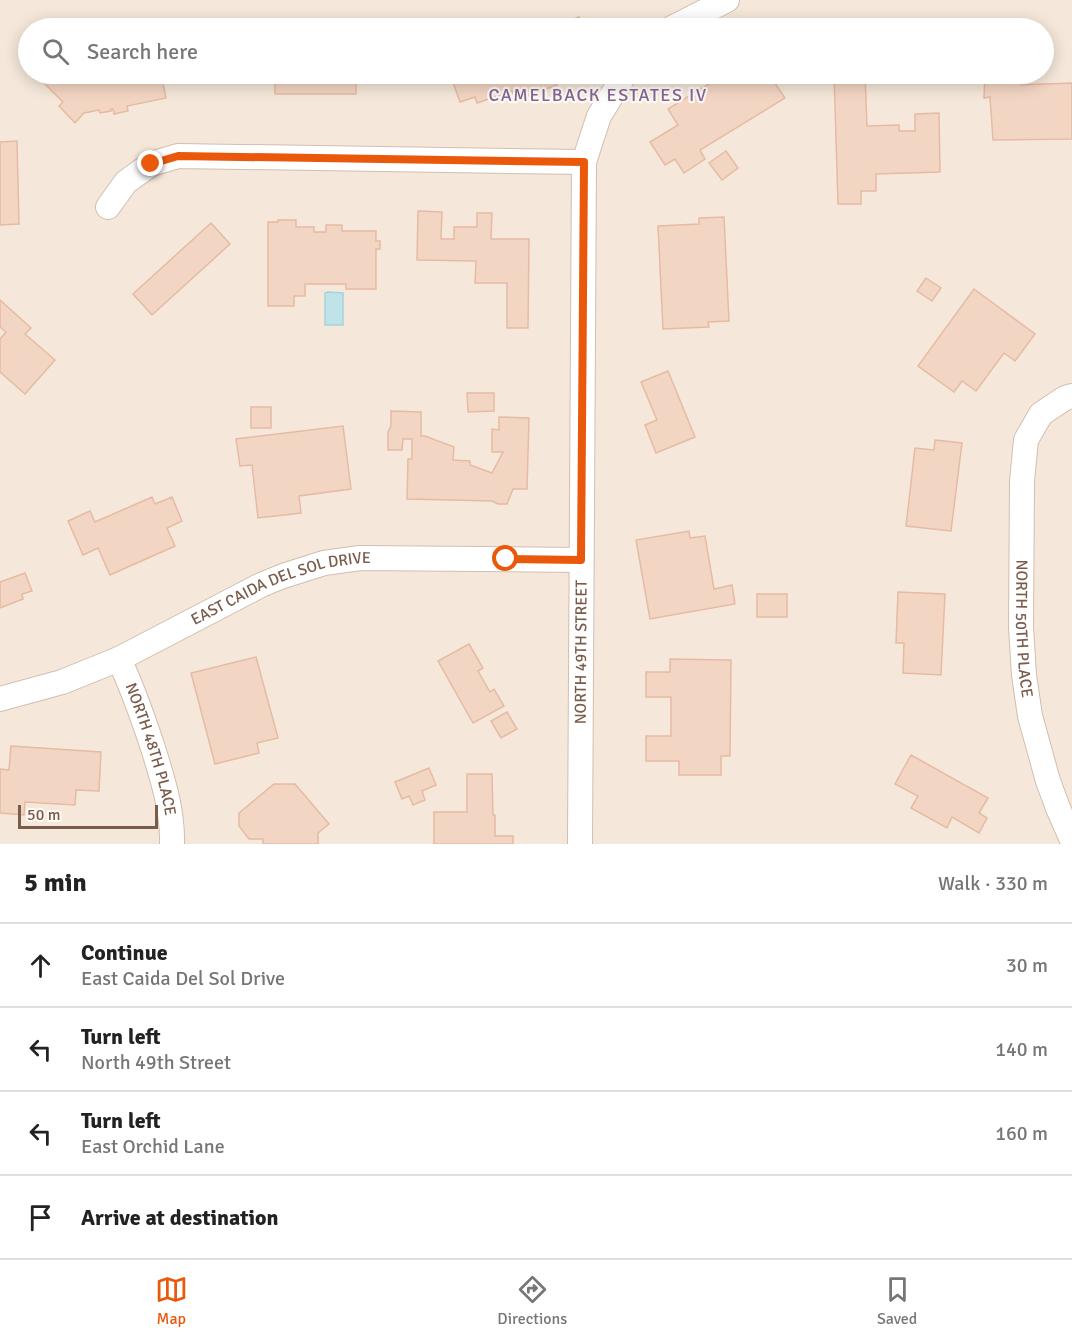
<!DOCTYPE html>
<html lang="en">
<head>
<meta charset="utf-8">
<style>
  :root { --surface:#fff; --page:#f2f2f2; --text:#222; --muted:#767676; --line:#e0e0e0; --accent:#ea580c }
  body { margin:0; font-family:Signika,sans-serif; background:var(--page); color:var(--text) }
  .scale { position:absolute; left:18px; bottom:15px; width:140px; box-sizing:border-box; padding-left:6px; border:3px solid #7a5c4d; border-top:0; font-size:16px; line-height:21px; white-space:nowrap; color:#7a5c4d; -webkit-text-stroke:4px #fffaf3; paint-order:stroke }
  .stop { position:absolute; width:18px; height:18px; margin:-14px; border:4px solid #ea580c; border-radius:50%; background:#fff }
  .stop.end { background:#ea580c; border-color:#fff; box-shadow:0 2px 6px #0008 }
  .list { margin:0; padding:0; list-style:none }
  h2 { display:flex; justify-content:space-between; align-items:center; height:78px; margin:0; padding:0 24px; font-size:26px }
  h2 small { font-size:20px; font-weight:400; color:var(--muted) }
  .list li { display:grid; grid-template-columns:39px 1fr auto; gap:18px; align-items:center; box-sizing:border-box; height:84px; padding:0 24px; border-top:2px solid var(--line) }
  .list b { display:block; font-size:22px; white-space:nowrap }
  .list p { margin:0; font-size:20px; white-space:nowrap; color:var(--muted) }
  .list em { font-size:20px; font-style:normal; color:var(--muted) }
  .icon { flex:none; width:33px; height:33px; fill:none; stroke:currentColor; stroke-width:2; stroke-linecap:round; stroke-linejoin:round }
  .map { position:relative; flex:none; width:1072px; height:844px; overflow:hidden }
  .search { position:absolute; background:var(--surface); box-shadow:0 3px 15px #0003; left:18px; right:18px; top:18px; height:66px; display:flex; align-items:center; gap:15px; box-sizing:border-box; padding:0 21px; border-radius:33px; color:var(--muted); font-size:22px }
  .sheet { height:414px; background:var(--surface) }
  nav { display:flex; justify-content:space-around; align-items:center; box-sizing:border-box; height:84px; border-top:2px solid var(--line); background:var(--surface); font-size:16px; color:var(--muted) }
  nav a { display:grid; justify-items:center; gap:3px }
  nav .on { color:var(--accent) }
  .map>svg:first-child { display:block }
  .residential { fill:#f5e8da; fill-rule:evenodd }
  .water { fill:#bfe3e8; stroke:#a5d3da; stroke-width:1.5 }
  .building { fill:#f3d5c3; stroke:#e6bba3; stroke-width:1.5 }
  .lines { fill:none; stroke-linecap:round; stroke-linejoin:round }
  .minor-casing { stroke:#d1beb0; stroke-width:26 }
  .minor { stroke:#fff; stroke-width:24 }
  .route { stroke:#ea580c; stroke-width:8 }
  .labels { text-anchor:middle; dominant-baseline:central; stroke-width:4.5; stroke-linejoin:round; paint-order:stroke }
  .street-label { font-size:16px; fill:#7a5c4d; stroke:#fffaf3 }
  .neighbourhood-label { font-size:18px; letter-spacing:1.5px; fill:#846695; stroke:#fffaf3 }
</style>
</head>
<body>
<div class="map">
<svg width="1072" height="844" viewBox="0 0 1072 844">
  <rect width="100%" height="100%" fill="#fdf6ec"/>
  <path class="residential" d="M0 0H1072V844H0ZM28 28H1044V74H28Z"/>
  <path class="water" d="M328 292 343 293V325H325V293Z"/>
  <g class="building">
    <path d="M579 17 583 28H550Z"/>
    <rect x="246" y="24" width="33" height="4"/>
    <path d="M35 74H161L166 98 127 106 128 111 114 114 113 109H111V111L100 113 99 110 84 113 75 123 59 106 63 102Z"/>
    <rect x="275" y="74" width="81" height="20"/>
    <path d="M462 74H565L554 78 557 85 516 100 512 91 477 103 475 97 460 102 451 77Z"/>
    <path d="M725 74H781L772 79 785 98 700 150 705 159 684 173 675 159 665 165 650 142 678 125 668 109Z"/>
    <path d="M834 74H894H865L867 126 899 125V131H915V114L939 113 940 172 876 174V191H861V204H838Z"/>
    <path d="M985 74H1018L1021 85 1072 83V139L993 140 990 97 984 98Z"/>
    <path d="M17 141 19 224 0 225V142Z"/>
    <path d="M726 151 738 168 722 180 709 163Z"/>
    <path d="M418 211 442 212 441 239H454V227H477V213H492L491 239H529L528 328H507V283H475L476 261 417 260Z"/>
    <path d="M724 217 729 321 708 322 709 327 663 329 658 226 699 224V218Z"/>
    <path d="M278 220H296V227H314V232H326V225H342V231H376V241H380V249H376V289H346V284H305V296H294V306H268V222H278Z"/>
    <path d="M211 223 230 244 152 315 133 294Z"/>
    <path d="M926 278 941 288 932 301 917 291Z"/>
    <path d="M974 289 1035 334 1015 361 1004 353 976 391 962 381 954 392 918 366Z"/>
    <path d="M0 300 31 328 25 334 55 360 25 394 0 372V339L6 332 0 327Z"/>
    <path d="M668 371 695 437 656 453 645 425 657 420 641 382Z"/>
    <path d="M467 393H494V411L468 412Z"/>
    <rect x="251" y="407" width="20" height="21"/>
    <path d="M391 411 421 412V436H425L454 447 453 460 470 461V465L492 473 503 452H492V429L499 430V417L529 418 527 489H513L507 504H498L492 501 407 499 408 459H412V439H403L402 450H388V432L391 426Z"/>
    <path d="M343 426 351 489 299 496 301 513 258 518 252 465 240 466 236 439Z"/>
    <path d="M935 440 962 443 951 531 906 526 915 448 934 450Z"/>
    <path d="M152 497 155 504 172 497 182 521 167 528 175 546 110 575 98 548 83 555 68 521 90 511 95 522Z"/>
    <path d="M689 531 690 538 705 536 714 589 732 585 735 604 650 619 636 540Z"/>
    <path d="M25 573 32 591 22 594 23 599 0 608V582Z"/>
    <path d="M898 592 945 594 941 675 903 673 904 643H896Z"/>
    <rect x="757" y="594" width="30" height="23"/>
    <path d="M469 644 483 668 478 671 490 692 494 689 504 706 473 723 438 661Z"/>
    <path d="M256 657 278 738 257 743 259 753 215 764 191 673Z"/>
    <path d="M670 659 731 660 730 756H721V775H679V761H646V736H671V697H646V672H670Z"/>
    <path d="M507 712 517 729 501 738 491 721Z"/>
    <path d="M11 746 101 752 99 791 76 790 75 805 25 802 24 815 0 813V769L9 770Z"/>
    <path d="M911 755 988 798 979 813 987 818 979 833 952 817 947 828 911 808 918 796 895 784Z"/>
    <path d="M429 768 436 785 422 791 425 800 413 805 409 796 402 799 395 782Z"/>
    <path d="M467 774H492L493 815H495V836H513V844H434V812H467Z"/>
    <path d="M274 784H295L329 824 318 833V844H263V839H249L239 826V813Z"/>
  </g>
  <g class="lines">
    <g class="minor-casing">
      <g id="minor">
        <path d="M672 28 727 0"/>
        <path d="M108 207 126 182 151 164 178 156 584 162"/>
        <path id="s1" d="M1072 396 1065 398 1041 414 1026 440 1022 481 1021 627 1024 675 1030 716 1048 781 1058 808 1072 840"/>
        <path id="s2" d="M119 659C132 687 142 715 152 745 162 777 173 810 172 844"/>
        <path id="s3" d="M0 699 62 682 119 659 261 585 283 576 324 563 360 558 581 560"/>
        <path id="s4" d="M580 844 584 162 599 116 625 74"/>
      </g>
    </g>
    <use href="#minor" class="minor"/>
  </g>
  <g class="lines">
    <path class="route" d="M151 164 178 156 584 162 581 560 506 559"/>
  </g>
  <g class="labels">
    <g class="street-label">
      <text stroke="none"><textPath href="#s3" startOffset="304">EAST CAIDA DEL SOL DRIVE</textPath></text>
      <text stroke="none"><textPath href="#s1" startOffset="255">NORTH 50TH PLACE</textPath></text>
      <text stroke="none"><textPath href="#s4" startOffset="192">NORTH 49TH STREET</textPath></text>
      <text stroke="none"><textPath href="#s2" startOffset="96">NORTH 48TH PLACE</textPath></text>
    </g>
    <g class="neighbourhood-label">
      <text x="598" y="95">CAMELBACK ESTATES IV</text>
    </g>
  </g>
</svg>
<div class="scale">50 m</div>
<div class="stop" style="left:506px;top:559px"></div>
<div class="stop end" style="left:151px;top:164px"></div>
<div class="search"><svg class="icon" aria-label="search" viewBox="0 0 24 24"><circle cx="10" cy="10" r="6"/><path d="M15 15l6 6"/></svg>Search here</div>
</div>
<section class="sheet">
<h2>5 min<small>Walk · 330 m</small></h2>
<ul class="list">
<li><svg class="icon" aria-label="ahead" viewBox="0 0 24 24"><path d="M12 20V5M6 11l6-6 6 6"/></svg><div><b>Continue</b><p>East Caida Del Sol Drive</p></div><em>30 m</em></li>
<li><svg class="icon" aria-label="left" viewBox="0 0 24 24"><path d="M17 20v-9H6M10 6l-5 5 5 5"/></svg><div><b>Turn left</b><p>North 49th Street</p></div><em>140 m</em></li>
<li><svg class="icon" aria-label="left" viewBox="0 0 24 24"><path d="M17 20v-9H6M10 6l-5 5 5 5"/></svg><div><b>Turn left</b><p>East Orchid Lane</p></div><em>160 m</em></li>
<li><svg class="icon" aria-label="arrive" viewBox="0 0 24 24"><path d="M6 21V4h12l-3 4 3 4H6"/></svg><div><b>Arrive at destination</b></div></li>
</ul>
</section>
<nav>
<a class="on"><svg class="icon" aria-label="map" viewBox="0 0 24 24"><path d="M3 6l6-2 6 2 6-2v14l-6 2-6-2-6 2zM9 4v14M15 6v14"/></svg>Map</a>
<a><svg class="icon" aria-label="directions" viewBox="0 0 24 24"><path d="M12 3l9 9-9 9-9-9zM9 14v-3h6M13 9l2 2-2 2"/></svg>Directions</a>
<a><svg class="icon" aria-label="saved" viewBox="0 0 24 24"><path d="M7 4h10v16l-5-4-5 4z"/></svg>Saved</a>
</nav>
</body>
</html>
